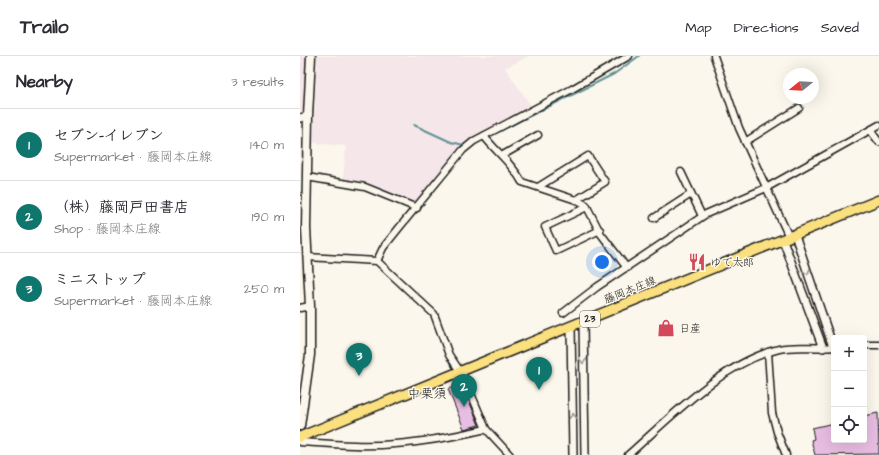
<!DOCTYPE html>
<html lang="en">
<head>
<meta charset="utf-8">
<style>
  :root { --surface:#fff; --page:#f2f2f3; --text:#2b2b33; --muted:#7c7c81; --line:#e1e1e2; --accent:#0f766e }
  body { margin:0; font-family:"Architects Daughter","Klee One",sans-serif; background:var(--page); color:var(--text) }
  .controls { position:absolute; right:12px; bottom:12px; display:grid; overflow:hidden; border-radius:4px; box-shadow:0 4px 16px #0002 }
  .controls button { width:36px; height:36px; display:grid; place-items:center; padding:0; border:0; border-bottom:1px solid var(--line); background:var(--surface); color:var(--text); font:20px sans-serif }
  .compass { position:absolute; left:483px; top:12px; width:36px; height:36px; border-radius:50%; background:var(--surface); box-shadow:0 4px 16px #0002; rotate:252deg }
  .you { position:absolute; left:302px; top:206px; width:14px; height:14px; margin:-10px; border:3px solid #fff; border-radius:50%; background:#1a73e8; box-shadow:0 0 0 6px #1a73e833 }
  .badge { display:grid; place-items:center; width:26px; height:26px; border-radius:50%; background:var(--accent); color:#fff; font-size:13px; font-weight:700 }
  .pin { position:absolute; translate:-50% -33px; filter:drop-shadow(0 1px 2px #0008) }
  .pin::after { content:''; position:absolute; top:21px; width:14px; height:12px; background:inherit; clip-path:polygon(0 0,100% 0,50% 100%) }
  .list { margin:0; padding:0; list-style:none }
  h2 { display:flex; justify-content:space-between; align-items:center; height:52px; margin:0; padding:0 16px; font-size:17px }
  h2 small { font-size:13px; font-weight:400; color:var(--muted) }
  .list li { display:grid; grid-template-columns:26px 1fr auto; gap:12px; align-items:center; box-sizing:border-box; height:72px; padding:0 16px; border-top:1px solid var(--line) }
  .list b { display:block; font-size:15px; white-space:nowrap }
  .list p { margin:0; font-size:13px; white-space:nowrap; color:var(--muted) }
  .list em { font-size:13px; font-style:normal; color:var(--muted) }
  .icon { flex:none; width:22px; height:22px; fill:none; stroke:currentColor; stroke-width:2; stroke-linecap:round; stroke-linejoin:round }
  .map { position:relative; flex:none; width:579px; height:399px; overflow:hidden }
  header { display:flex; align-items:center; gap:24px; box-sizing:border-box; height:56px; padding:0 20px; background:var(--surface); border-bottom:1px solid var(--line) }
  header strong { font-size:19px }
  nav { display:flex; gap:22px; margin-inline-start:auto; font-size:14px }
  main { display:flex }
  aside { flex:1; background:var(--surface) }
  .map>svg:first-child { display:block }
  .built { fill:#f5e6e9 }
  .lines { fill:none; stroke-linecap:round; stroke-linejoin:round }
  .stream { stroke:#629296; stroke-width:2 }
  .building { fill:#e8bde3; stroke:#1c1c1c }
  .minor-casing { stroke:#1c1c1c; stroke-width:9 }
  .tertiary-casing { stroke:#1c1c1c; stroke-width:10 }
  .secondary-casing { stroke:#1c1c1c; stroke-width:11 }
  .primary-casing { stroke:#1c1c1c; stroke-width:12 }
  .minor { stroke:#fbf7ec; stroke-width:6 }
  .tertiary { stroke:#fbf7ec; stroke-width:7 }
  .secondary { stroke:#fbf7ec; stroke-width:8 }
  .primary { stroke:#fbe080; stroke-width:9 }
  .oneway { stroke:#97948e }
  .labels { text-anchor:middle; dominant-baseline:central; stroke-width:3; stroke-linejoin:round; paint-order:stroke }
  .shield { fill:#fbf7ec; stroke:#5f5e5a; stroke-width:1 }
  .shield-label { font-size:10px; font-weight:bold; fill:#1c1c1c }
  .poi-label { font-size:11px; fill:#1c1c1c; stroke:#fbf7ec; text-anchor:start }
  .street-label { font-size:11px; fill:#1c1c1c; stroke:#fbf7ec }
  .quarter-label { font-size:13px; fill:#1c1c1c; stroke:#fbf7ec }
</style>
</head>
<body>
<header>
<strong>Trailo</strong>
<nav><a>Map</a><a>Directions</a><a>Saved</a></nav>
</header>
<main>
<aside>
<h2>Nearby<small>3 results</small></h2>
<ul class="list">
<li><span class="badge">1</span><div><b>セブン-イレブン</b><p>Supermarket · 藤岡本庄線</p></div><em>140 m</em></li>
<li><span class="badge">2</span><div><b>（株）藤岡戸田書店</b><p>Shop · 藤岡本庄線</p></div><em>190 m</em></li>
<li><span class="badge">3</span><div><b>ミニストップ</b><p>Supermarket · 藤岡本庄線</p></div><em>250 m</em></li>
</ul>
</aside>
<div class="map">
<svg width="579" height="399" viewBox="0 0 579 399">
  <rect width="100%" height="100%" fill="#fbf7ec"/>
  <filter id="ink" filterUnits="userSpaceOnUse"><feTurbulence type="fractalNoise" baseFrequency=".025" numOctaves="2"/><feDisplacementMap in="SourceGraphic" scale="8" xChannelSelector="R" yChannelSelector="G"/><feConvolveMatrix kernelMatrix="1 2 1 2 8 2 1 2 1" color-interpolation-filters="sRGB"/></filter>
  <g filter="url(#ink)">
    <g class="built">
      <path d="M0 0H8L5 52 0 56Z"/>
      <path d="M17 0H229L205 12 231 50 167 85 116 149 43 124 46 90 13 87Z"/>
    </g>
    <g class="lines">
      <g class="stream">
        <path d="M114 69 151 86 164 89"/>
        <path d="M198 76 314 18 339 0"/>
      </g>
    </g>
    <g class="building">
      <path d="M162 328 179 369 164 373 148 333Z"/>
      <path d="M578 357 579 398 515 399 511 384 514 383 512 372 534 367V384H564V360Z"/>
    </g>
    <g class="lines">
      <g class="minor-casing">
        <g id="minor">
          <path d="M414 0 439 72 489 181"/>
          <path d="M570 74 579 86"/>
          <path d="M184 80C197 97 211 106 222 126L279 145 286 149 301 178 327 212"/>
          <path d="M445 86 499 52"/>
          <path d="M203 99 238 79"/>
          <path d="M381 116 402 160"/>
          <path d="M7 121 65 131 117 152"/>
          <path d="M238 131 288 100 305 126 276 144"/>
          <path d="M287 151 245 171 256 195 300 174"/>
          <path d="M354 162 391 138"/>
          <path d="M7 201 77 205 134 258 149 299 164 321 186 373 210 399"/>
          <path d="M77 205 83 192 99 172 163 94 174 85 272 33 329 0"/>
          <path d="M0 252 10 250"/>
          <path d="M263 257 297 231 406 158 466 132 579 69"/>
          <path d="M564 289H579"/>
          <path d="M468 296 472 357 477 376 486 399"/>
          <path d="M0 386C31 388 64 391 95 388 126 386 156 380 186 373"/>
          <path d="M328 399C370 362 423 306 479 293 495 289 517 293 534 291"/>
        </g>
      </g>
      <g class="tertiary-casing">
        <g id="tertiary">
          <path d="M0 62 8 60"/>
          <path d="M495 179 533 291"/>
          <path d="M483 184 523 292"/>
          <path d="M283 266 285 399"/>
          <path d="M271 271 273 399"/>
        </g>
      </g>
      <g class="secondary-casing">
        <path id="secondary" d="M0 370 10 299V250L6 172 8 60 11 0"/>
      </g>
      <g class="primary-casing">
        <path id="primary" d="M0 381 579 144"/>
      </g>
      <use href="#minor" class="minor"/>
      <use href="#tertiary" class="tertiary"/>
      <use href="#secondary" class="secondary"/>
      <use href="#primary" class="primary"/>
    </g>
    <defs><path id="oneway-chevron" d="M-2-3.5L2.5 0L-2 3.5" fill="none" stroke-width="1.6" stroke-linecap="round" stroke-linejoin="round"/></defs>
    <g class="oneway">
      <use href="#oneway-chevron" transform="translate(507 216) rotate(71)"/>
      <use href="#oneway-chevron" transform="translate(283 305) rotate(89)"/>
      <use href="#oneway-chevron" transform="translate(273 360) rotate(-91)"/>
    </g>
  </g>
  <defs>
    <g id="restaurant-bare" transform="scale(1.38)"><path d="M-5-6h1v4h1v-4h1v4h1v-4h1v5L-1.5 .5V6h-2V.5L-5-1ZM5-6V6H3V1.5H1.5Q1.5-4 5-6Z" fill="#d1495b" stroke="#fbf7ec" stroke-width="2.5" paint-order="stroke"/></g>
    <g id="shop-bare" transform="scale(1.38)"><path d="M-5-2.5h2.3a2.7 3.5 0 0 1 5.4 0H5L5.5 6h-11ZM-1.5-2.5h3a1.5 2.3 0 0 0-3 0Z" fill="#d1495b" stroke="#fbf7ec" stroke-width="2.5" paint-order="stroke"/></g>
  </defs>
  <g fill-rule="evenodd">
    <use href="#restaurant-bare" x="397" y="206"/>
    <use href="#shop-bare" x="366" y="272"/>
  </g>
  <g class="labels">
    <rect class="shield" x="280" y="255" width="20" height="16" rx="3"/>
    <g class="shield-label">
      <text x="290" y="263">23</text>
    </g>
    <g class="poi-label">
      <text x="410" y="206">ゆで太郎</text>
      <text x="379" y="272">日産</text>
    </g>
    <g class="street-label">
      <text transform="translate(330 234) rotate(-22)">藤岡本庄線</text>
    </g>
    <g class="quarter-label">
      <text x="127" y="338">中栗須</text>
    </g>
  </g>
</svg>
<div class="controls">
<button>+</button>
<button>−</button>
<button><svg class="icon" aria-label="locate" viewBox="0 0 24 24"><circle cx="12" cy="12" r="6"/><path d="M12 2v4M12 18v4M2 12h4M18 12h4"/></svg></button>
</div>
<svg class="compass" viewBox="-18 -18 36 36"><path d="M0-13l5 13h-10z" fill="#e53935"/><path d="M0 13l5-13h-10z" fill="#7c7c81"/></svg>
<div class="you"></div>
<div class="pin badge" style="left:239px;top:334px">1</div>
<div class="pin badge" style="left:164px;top:351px">2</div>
<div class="pin badge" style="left:59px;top:320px">3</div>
</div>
</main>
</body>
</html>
